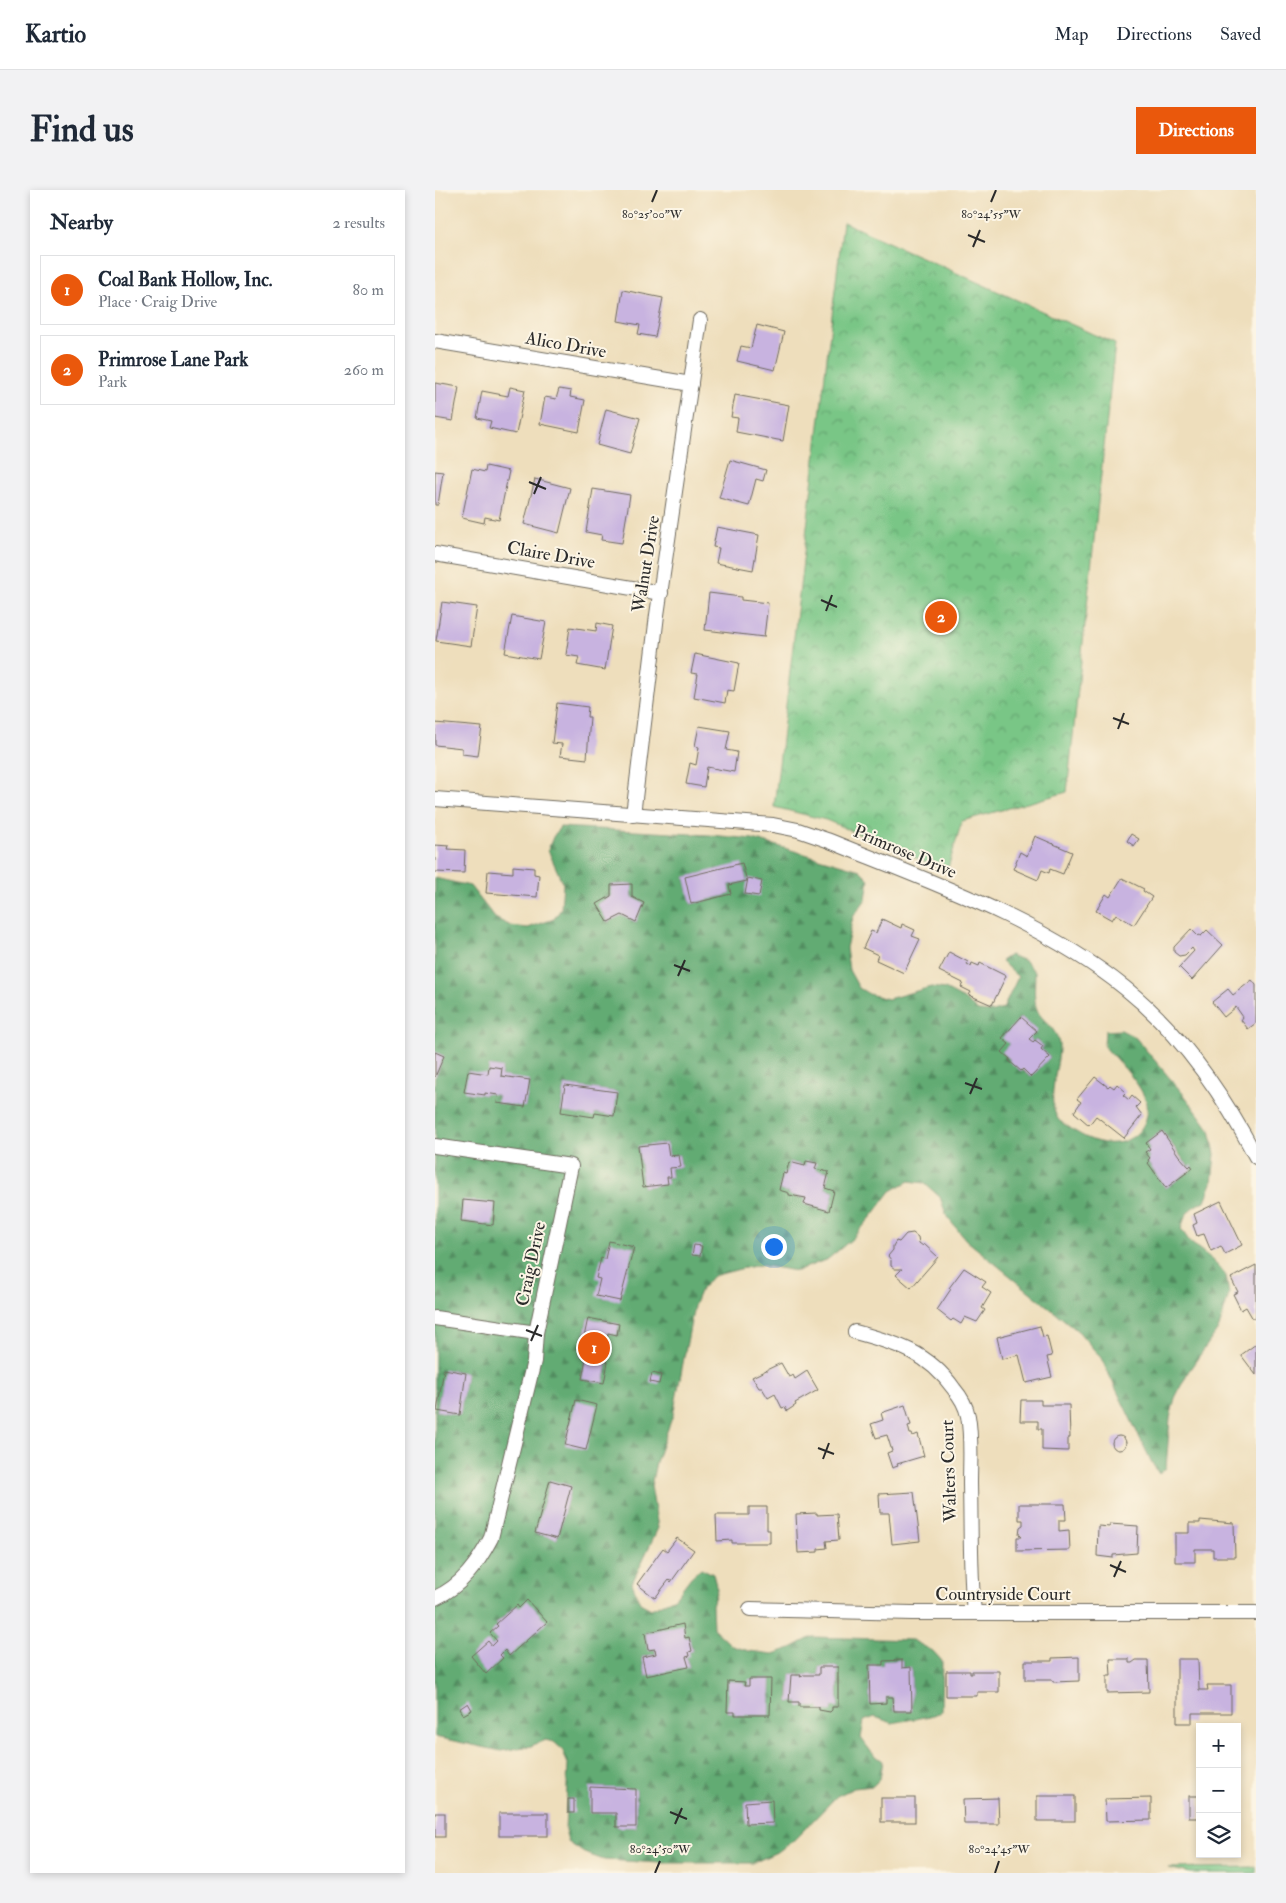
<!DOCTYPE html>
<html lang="en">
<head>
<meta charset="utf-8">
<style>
  :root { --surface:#fff; --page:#f2f2f3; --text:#1f2937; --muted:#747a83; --line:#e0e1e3; --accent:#ea580c }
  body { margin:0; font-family:"IM FELL Double Pica",serif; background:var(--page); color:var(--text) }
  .controls { position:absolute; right:15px; bottom:15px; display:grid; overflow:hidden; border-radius:0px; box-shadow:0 2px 8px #0003 }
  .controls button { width:45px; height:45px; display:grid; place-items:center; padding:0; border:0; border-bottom:1px solid var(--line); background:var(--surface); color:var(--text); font:25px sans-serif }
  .you { position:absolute; left:338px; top:1056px; width:18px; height:18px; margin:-12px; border:4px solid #fff; border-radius:50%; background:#1a73e8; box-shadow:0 0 0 8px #1a73e833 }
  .badge { display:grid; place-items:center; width:32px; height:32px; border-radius:50%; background:var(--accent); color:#fff; font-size:16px; font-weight:700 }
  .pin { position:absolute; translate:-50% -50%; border:2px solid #fff; box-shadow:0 1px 5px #0006 }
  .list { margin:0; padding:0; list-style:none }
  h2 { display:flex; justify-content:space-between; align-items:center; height:65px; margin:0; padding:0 20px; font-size:21px }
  h2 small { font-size:16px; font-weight:400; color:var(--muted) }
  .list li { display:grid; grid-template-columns:32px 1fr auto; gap:15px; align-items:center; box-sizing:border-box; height:70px; margin:0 10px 10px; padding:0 10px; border:1px solid var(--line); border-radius:0px }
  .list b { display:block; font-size:19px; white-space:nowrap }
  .list p { margin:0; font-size:16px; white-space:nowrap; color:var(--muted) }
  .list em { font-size:16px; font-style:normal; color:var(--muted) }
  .icon { flex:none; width:28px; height:28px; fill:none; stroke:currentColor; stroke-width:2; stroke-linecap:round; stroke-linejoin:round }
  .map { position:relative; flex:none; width:821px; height:1683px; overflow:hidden; border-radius:0px }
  header { display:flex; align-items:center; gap:30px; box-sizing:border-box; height:70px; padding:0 25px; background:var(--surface); border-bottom:1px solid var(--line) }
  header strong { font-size:24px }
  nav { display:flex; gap:28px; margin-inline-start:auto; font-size:18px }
  .intro { display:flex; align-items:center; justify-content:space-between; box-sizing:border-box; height:120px; padding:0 30px }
  h1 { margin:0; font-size:35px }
  .button { padding:12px 22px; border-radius:0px; background:var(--accent); color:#fff; font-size:18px; font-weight:700 }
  main { display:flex; gap:30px; padding:0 30px }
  aside { flex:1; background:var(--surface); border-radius:0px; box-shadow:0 2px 8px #0003 }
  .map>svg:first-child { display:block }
  .grass { fill:#79c686; stroke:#527858 }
  .forest { fill:url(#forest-firs); stroke:#466b4f; fill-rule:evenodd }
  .park { fill:url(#park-crowns); stroke:#527858 }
  .building { fill:#c8b3e0 }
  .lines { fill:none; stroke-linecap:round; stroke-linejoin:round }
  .minor-casing { stroke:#6f6a5e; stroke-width:16 }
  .minor { stroke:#fff; stroke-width:14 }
  .ticks { fill:none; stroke:#2b2b2b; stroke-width:2 }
  .labels { text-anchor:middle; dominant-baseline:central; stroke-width:4; stroke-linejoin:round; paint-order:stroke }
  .street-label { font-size:18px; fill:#2b2b2b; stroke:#fcf5e5 }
  .ticks-label { font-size:12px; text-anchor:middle; fill:#2b2b2b; stroke:#fcf5e5; stroke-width:4; stroke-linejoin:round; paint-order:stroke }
</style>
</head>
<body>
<header>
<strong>Kartio</strong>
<nav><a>Map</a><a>Directions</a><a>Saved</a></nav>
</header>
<div class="intro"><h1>Find us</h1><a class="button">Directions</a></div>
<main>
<aside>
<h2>Nearby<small>2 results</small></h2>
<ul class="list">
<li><span class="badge">1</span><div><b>Coal Bank Hollow, Inc.</b><p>Place · Craig Drive</p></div><em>80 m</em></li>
<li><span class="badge">2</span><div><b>Primrose Lane Park</b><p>Park</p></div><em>260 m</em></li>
</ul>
</aside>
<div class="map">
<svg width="821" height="1683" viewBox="0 0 821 1683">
  <defs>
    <pattern id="forest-firs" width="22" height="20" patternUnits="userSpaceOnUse" patternTransform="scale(1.25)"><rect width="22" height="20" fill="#62ab73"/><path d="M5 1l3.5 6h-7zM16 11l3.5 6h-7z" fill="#518b5f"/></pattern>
    <pattern id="park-crowns" width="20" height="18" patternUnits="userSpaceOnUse" patternTransform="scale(1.25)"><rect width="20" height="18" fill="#79c686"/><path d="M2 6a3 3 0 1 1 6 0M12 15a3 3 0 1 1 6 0" fill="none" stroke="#63a16e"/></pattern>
  </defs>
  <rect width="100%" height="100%" fill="#fcf5e5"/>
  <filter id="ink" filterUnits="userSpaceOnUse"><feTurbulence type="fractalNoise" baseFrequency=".02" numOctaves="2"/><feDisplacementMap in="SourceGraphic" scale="10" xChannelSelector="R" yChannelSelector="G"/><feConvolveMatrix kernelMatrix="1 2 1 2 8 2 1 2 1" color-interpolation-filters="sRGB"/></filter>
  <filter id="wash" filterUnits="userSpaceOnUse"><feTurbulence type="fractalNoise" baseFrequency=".0096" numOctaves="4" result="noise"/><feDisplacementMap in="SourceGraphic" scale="20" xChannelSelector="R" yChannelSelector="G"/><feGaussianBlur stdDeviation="1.12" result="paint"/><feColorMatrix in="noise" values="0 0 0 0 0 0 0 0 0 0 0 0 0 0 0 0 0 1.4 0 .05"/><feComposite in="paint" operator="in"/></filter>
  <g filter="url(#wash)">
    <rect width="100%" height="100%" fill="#eedebc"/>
    <path class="grass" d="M821 1677V1683H756L733 1678Z"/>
    <path class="forest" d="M125 637 275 645 318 649 425 680 434 689 431 709 418 727 411 758 414 780 424 798 434 804 453 809 496 797 510 799 529 809 543 821 557 822 568 819 583 787 566 771 575 765 590 771 600 782C600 793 598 809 602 820 606 830 623 839 624 854 625 877 610 908 623 929 626 933 632 935 635 938 648 947 664 955 681 953 703 951 720 927 709 906 700 887 683 872 669 856L670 841 686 840 700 847 750 906 775 940 780 964 777 993 770 1011C754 1018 751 1022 746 1039L755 1052 778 1070 791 1086 794 1104 784 1138 753 1182 740 1208 735 1228 731 1278 724 1284 717 1273 666 1168 644 1142 531 1050 512 1027 505 1007 489 993 474 991 456 1001 438 1025 417 1049 393 1069 362 1081 325 1075 305 1079 278 1086 266 1099 259 1116 238 1225 221 1272 216 1296 223 1338 197 1393 205 1413 216 1419 240 1408 256 1387 266 1378 278 1384 282 1399 277 1415 278 1438 297 1456 314 1461 338 1464 356 1458 377 1447 477 1450 498 1461 507 1471 506 1522 495 1526 457 1533 440 1527 429 1531 426 1548 437 1563 448 1571 445 1589 438 1596 419 1598 402 1606 359 1650 344 1661 318 1673H226L169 1670 149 1663 133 1652 130 1640 133 1573 127 1559 119 1552 110 1550 96 1556 66 1561 0 1547V887L9 866 0 862V688L35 696 60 728 76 736 93 738 119 729 126 719 128 694 113 660 118 647ZM307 674 312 691 294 695 296 704 256 714 250 687ZM197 694V707L209 713 201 731 187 725 173 732 162 714 176 706V695ZM586 827 602 841 594 849 598 852 601 850 608 856 606 859 615 867 596 887 567 863 574 854 568 848ZM54 876 67 878 66 886 95 891 90 917 62 913 63 905 50 903V905L29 901 53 884ZM130 895 182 902 179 926 160 923 159 926 126 922ZM727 941 754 977 756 976 758 979 731 998 713 973V970L715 968 711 962 715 959 711 953ZM232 953 234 966 244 965 246 977 235 978 236 987H232L233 994 208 997 203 957ZM372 971 381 973 380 979 394 982 390 998 399 1001 394 1020 370 1014 371 1008 354 1005V1003L344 1000 348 983 351 984 354 972 370 976ZM28 1010 57 1035 26 1031ZM153 1128 184 1134 182 1144 173 1143 171 1152 173 1153 168 1171 173 1173 169 1193 147 1189 151 1168 145 1166ZM10 1179 31 1183 25 1225 2 1221ZM141 1210 151 1260 130 1254ZM114 1291 136 1296 122 1349 101 1343ZM82 1415 84 1418 74 1465 70 1460 65 1465 68 1468 51 1483 36 1466 53 1452 57 1456 62 1451 55 1443 63 1436 61 1433ZM247 1435 250 1448 254 1447 257 1461 254 1462 251 1467 254 1476 211 1486 207 1467 221 1464 220 1459 213 1460 210 1443ZM467 1470V1478H476L477 1521H459L458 1507H451V1513L435 1514 434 1475H448V1471ZM384 1477H403V1516L397 1517V1520L388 1522C383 1512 365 1512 354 1512V1497H356V1485H365V1487L368 1486 369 1485H384ZM315 1489H336L335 1525H300V1522H292L293 1491 309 1492V1496H314ZM156 1597 201 1600V1637H181V1623ZM336 1610 312 1634 310 1612Z"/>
    <path class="park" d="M408 32 680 154 632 602 527 631 512 681 391 630 339 617Z"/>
    <g id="blocks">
      <g class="building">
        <path d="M188 100 228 108 220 147 203 144 205 135 183 131Z"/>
        <path d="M322 135 349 142 340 180 302 171 306 156 316 158Z"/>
        <path d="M0 193 24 197 18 231 0 228Z"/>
        <path d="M75 197 90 200 81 244 54 238 56 231 42 228 47 201 73 206Z"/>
        <path d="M124 199 136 201 135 207 150 210 144 242 105 234 110 207 121 209Z"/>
        <path d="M300 205 354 215 348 251 301 242 303 228 296 227Z"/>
        <path d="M171 219 205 228 195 264 162 255Z"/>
        <path d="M295 270 331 280 328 291 321 289 314 316 284 308Z"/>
        <path d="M51 276 74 281 64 330 50 327 49 333 27 328 37 279 50 282Z"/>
        <path d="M0 281 8 282 3 315H0Z"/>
        <path d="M100 289 135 298 124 343 89 334Z"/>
        <path d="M158 299 195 305 187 353 166 350 167 345 151 342Z"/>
        <path d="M282 337 324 345 318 380 281 373 284 358 278 357Z"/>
        <path d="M274 403 306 407V410L333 413 329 447 270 440Z"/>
        <path d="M7 412 42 417 36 456 1 451Z"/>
        <path d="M77 426 111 432 104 469 70 463Z"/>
        <path d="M162 433 177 436 170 480 142 475 144 467 131 465 135 437 161 441Z"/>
        <path d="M260 464 304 473 299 501 292 500 290 513 259 507 263 484 256 483Z"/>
        <path d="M122 513 153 517 152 527H155L152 569 125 566 127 554 117 553Z"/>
        <path d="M0 533 47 537 43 566 27 564V558L0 555Z"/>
        <path d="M264 536 295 541 291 560 302 562 299 582 272 577 269 597 251 594 255 573 261 575 264 557 260 556Z"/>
        <path d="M696 644 704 649 699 656 692 651Z"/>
        <path d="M600 646 637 662 628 684 615 679 614 683 607 680 603 690 578 679 585 662 592 666Z"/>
        <path d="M0 655 14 656 13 659 30 660 29 683 0 682Z"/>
        <path d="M307 673 312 691 294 695 296 704 256 714 250 687Z"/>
        <path d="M78 676 99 678V684L104 685 102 707 51 703 53 681 78 683Z"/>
        <path d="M313 688 327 691 324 706 310 704Z"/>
        <path d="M687 688 709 699 708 701 717 707 699 735 681 724 677 730 661 721 671 704 675 707Z"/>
        <path d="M197 694V707L209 713 201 732 187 725 173 732 162 714 176 706V695Z"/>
        <path d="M447 729 466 738 467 734 480 740 477 746 485 749 469 783 441 770 443 765 428 758 436 741 441 743Z"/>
        <path d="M756 739 763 746 764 745 766 746 772 740 788 755 757 790 744 777 759 761 757 758 750 765 744 766 739 762V757Z"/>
        <path d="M514 762 533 772 532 774 536 776 537 773 544 776 545 773 571 786 557 815 534 805 536 802 526 797 528 793 504 781Z"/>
        <path d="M817 790 821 795V833L813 839 806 830 808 827 801 817 789 827 777 812 793 799 798 805Z"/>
        <path d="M586 827 602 841 594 849 598 852 600 850 608 856 606 859 615 867 596 887 588 879 586 881 574 871 575 869 567 862 574 854 567 848Z"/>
        <path d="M0 862 9 866 0 887Z"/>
        <path d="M54 876 67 878 66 886 95 890 90 917 62 913 63 905 50 903V905L29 902 33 881 53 884Z"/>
        <path d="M660 887 673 897 675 895 679 898 682 894 691 902 688 905 694 910 697 906 705 913 701 917 707 925 689 948 661 926 654 935 639 922 646 912 642 909Z"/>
        <path d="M130 895 182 902 179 926 160 923 159 927 126 922Z"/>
        <path d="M727 941 744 966 754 977 756 975 758 978 731 998 713 973 714 972 713 970 715 968 710 962 715 959 711 953Z"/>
        <path d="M232 953 234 966 244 965 246 977 235 978 236 987H232L233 994 208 997 203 956Z"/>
        <path d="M371 971 382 973 380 979 394 982 390 998 399 1001 394 1021 369 1014 371 1008 354 1005V1003L344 1000 348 983 351 984 354 972 370 976Z"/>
        <path d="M28 1010 60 1013 58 1035 26 1031Z"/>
        <path d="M786 1011 807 1055 790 1064 786 1056 776 1061 769 1044 762 1046 758 1035 762 1033 759 1024Z"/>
        <path d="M478 1043 483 1047 484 1053 488 1056 489 1054 503 1067 476 1098 461 1085 467 1079H460L456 1076V1070L453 1066 458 1060V1056L461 1051 464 1052 471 1044Z"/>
        <path d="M174 1051 199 1057 185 1111 161 1106 165 1089 161 1088 166 1068 170 1069Z"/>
        <path d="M259 1055 267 1056 265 1066 257 1065Z"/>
        <path d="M821 1075V1127L818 1129 811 1117 806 1120 798 1104 803 1102 796 1088Z"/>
        <path d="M529 1078 551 1092 547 1097 556 1103 547 1118 550 1120 542 1132 530 1127 526 1134 518 1129 516 1131 502 1120 516 1099 514 1098Z"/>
        <path d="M153 1128 184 1134 182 1145 173 1143 171 1152 173 1153 168 1171 173 1172 169 1193 147 1189 151 1168 145 1166Z"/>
        <path d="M605 1136 608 1147 612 1146 617 1166 612 1167 617 1187 591 1193 584 1165 567 1169 562 1147Z"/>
        <path d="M821 1154V1185L806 1165Z"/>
        <path d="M346 1173 354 1187 358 1185 360 1189 372 1181 383 1200 360 1213 361 1215 352 1221 350 1217 347 1218 340 1204 333 1208 327 1198H324L317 1187Z"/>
        <path d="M9 1179 31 1183 25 1225 2 1221Z"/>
        <path d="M217 1183 226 1185 224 1194 215 1192Z"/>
        <path d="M141 1210 162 1215 151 1260 130 1255Z"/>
        <path d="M586 1210H606V1215H634L635 1248H633V1261L607 1260V1239H603V1231H585Z"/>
        <path d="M470 1215 476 1235 473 1236 475 1244H477L478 1246 483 1244 489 1266 462 1274 463 1276 457 1278 452 1263 457 1261 452 1245 441 1248 436 1234 448 1230 446 1223Z"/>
        <circle cx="684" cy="1253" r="7"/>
        <path d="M115 1290 136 1296 122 1349 100 1343Z"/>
        <path d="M479 1302 485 1351 457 1354 454 1323H445L444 1304Z"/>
        <path d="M584 1314H630L631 1330H624V1341L634 1340 635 1360 582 1361V1347H587L584 1344 585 1337 588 1335V1330H584Z"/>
        <path d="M314 1317H332V1340H335V1353H297V1350L282 1351 281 1325H314Z"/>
        <path d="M382 1323V1325L402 1324 404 1350 391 1351 392 1358 383 1359V1362L363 1363 361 1324Z"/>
        <path d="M765 1330 799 1333 800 1367H778V1359H760V1372H740V1343H754V1333H765Z"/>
        <path d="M675 1334 703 1336 702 1363 678 1365V1368L662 1366 663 1336 675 1337Z"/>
        <path d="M242 1348 259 1360 236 1392 234 1390 220 1408 202 1394 228 1358 232 1361Z"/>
        <path d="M92 1410 112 1432 74 1466 70 1460 65 1465 68 1468 51 1484 36 1466 53 1451 57 1456 62 1451 55 1443 63 1436 61 1434 82 1415 84 1418Z"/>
        <path d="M248 1434 250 1448 254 1447 257 1461 254 1462 255 1466 251 1467 254 1477 211 1486 207 1467 221 1464 220 1459 213 1460 210 1443Z"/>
        <path d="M644 1467V1491L618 1492 617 1490H590V1471H617V1468Z"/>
        <path d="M675 1469H694V1473H697L701 1470H713L714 1502 672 1503V1486H676Z"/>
        <path d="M742 1469H763L764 1500H773L772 1495H796V1523H757V1533H742Z"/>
        <path d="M467 1470V1478L476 1477 477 1521H459L458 1507H451V1513L435 1514 434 1475H448V1471Z"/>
        <path d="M384 1477H403V1517H397V1520L395 1522 384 1520V1517H364V1512H354L356 1485H366L365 1487 368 1486V1485H384Z"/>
        <path d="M511 1481H535V1484H537V1481H564V1502H542V1506H511Z"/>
        <path d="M314 1489H336L335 1525H300V1522H292L293 1491 310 1492 309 1496H314Z"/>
        <path d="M33 1513 37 1520 28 1525 24 1519Z"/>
        <path d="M155 1597 201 1599V1637H181V1623H155Z"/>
        <rect x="602" y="1606" width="38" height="25"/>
        <rect x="754" y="1606" width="11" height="22"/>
        <rect x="446" y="1608" width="34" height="24"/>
        <path d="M563 1608 564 1634H529L528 1609Z"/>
        <path d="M716 1608V1630L671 1631 670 1609Z"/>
        <rect x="133" y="1609" width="6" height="14"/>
        <path d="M337 1610 338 1633 311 1634 310 1612Z"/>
        <rect x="0" y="1623" width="10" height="24"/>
        <rect x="64" y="1623" width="49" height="23"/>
      </g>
    </g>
  </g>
  <g filter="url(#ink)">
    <use href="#blocks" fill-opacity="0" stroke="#6f6a5e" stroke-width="1"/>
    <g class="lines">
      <g class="minor-casing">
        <g id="minor">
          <path d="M0 151 256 194"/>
          <path d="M0 364 226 403"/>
          <path d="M0 609 338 635 363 640 392 650C493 691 604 729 690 798 745 842 788 904 821 967"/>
          <path d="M198 625 222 425 265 130"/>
          <path d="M0 956 136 976 101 1143 99 1171 56 1348C43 1373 27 1396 0 1408"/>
          <path d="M0 1128 101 1143"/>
          <path d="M420 1142C461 1153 493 1162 519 1199 525 1206 531 1216 533 1226 537 1248 535 1272 535 1294 536 1337 535 1380 539 1423"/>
          <path d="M315 1419 477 1423H821"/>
        </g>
      </g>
      <use href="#minor" class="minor"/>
    </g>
  </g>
  <path class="ticks" d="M217 12 222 0M556 12 561 0M533 45 550 52M538 57 545 40M94 292 111 299M99 304 106 287M386 410 402 417M391 421 397 405M678 528 694 534M683 539 689 523M239 775 255 781M243 786 250 770M530 893 547 899M535 904 542 888M91 1140 107 1146M96 1151 103 1135M383 1258 399 1264M388 1269 394 1253M675 1375 691 1382M679 1387 686 1371M235 1622 252 1629M240 1634 247 1618M220 1683 225 1671M560 1683 564 1671"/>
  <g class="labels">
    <g class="street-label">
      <text transform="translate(131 155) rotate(10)">Alico Drive</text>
      <text transform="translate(116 365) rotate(10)">Claire Drive</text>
      <text transform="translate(211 374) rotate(-81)">Walnut Drive</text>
      <text transform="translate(470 662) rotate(23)">Primrose Drive</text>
      <text transform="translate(96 1074) rotate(-78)">Craig Drive</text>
      <text transform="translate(514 1281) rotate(-92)">Walters Court</text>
      <text x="568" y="1404">Countryside Court</text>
    </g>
  </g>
  <g class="ticks-label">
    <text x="556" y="28">80°24'55"W</text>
    <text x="217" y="28">80°25'00"W</text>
    <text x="225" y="1663">80°24'50"W</text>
    <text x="564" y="1663">80°24'45"W</text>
  </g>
</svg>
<div class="controls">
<button>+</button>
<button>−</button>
<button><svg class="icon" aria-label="layers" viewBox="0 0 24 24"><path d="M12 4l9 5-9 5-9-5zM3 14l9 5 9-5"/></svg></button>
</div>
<div class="you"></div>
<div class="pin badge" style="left:159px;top:1158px">1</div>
<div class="pin badge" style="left:506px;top:427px">2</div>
</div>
</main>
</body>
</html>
